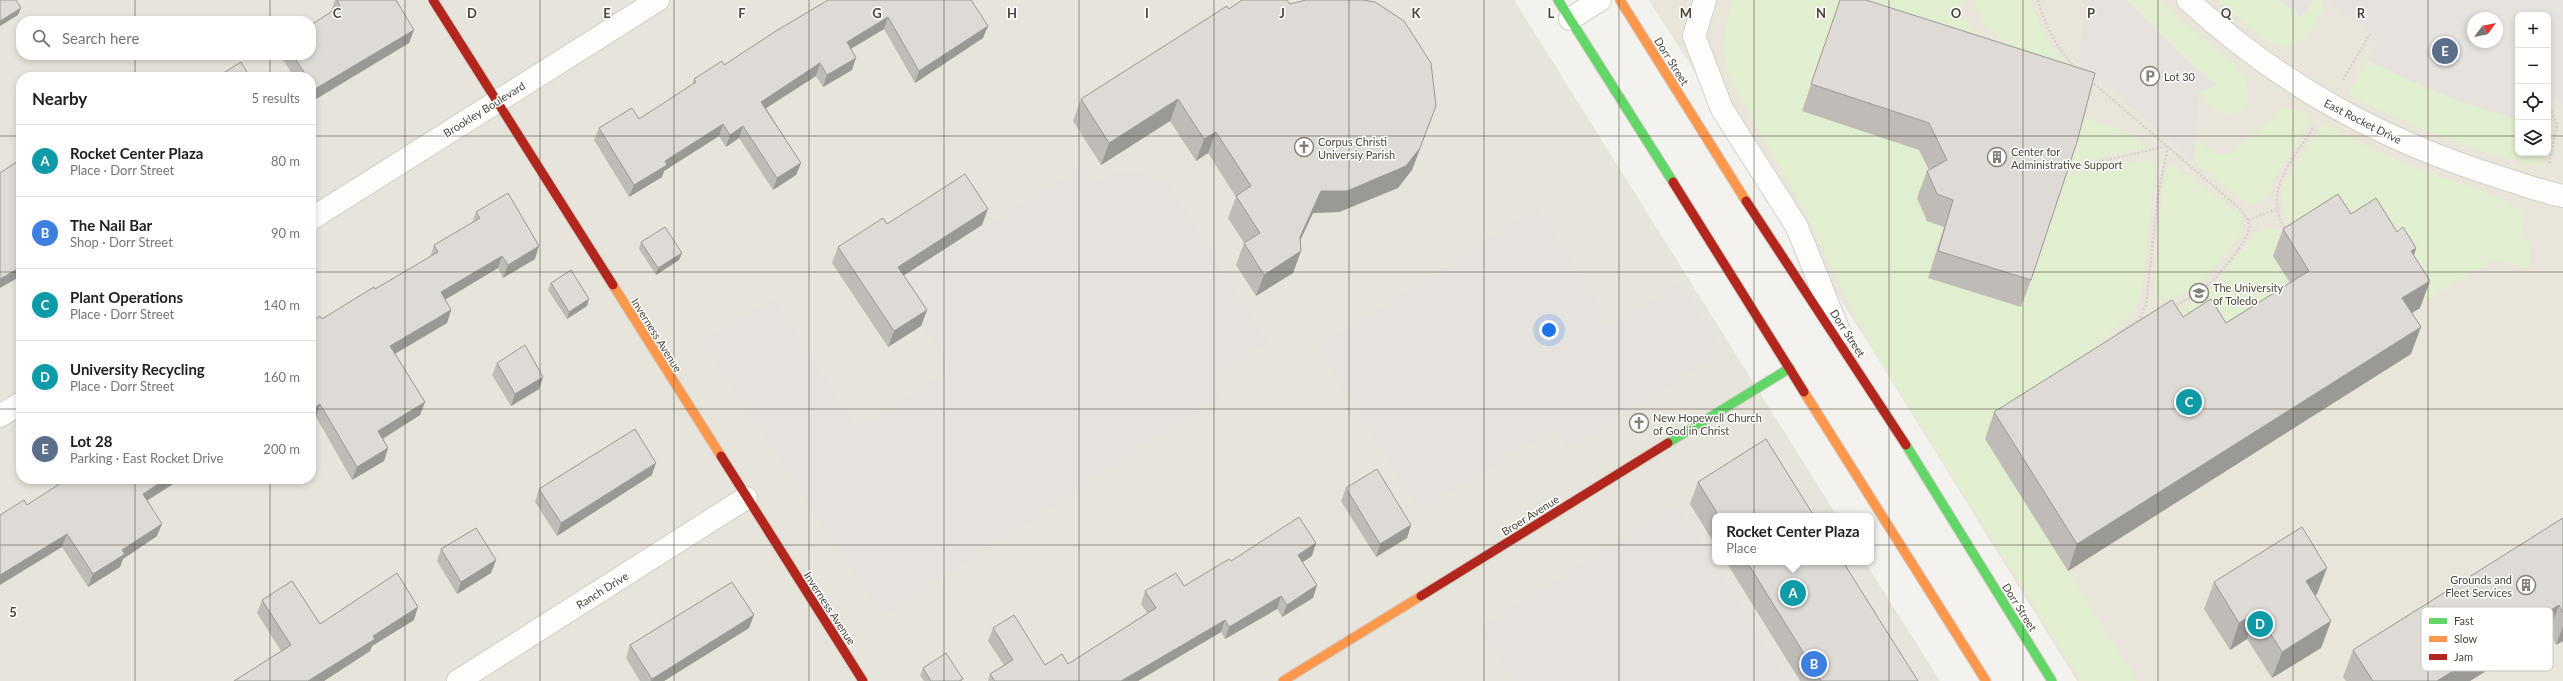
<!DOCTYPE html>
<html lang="en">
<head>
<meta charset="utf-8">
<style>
  :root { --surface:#fff; --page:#f2f2f2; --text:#202124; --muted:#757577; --line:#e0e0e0; --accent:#868178 }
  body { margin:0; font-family:Lato,sans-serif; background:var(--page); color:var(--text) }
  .controls { position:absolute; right:12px; top:12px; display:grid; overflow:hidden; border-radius:8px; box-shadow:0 2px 6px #0003 }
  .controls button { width:36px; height:36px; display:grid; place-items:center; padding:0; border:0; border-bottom:1px solid var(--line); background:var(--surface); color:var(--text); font:20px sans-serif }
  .compass { position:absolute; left:2467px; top:12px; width:36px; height:36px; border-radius:50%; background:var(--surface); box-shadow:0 2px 6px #0003; rotate:58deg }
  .you { position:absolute; left:1549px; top:330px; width:14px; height:14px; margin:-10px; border:3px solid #fff; border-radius:50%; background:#1a73e8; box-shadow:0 0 0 6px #1a73e833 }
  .badge { display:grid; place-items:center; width:26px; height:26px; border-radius:50%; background:var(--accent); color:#fff; font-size:13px; font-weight:700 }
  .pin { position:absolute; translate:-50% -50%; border:2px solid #fff; box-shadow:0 1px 4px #0006 }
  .popup { position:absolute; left:1712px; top:513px; width:162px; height:52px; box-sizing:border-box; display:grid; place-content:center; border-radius:8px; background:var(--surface); filter:drop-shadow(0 1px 3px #0005); font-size:13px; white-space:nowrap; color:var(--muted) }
  .popup b { font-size:15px; color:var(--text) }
  .popup::after { content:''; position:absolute; left:50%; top:100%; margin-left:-8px; border:8px solid transparent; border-top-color:var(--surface) }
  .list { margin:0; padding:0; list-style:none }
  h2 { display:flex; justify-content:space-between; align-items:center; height:52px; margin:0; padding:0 16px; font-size:17px }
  h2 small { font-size:13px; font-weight:400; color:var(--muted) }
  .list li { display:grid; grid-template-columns:26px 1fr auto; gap:12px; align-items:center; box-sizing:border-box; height:72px; padding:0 16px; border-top:1px solid var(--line) }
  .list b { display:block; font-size:15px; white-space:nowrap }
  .list p { margin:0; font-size:13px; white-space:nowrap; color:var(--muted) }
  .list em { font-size:13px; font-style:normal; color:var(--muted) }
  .icon { flex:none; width:22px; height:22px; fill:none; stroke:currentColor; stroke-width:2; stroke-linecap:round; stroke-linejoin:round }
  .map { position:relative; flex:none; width:2563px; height:681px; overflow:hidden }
  .search { position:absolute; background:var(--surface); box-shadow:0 2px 6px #0003; left:16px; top:16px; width:300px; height:44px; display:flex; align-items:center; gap:10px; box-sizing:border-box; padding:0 14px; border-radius:16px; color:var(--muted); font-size:15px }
  .panel { position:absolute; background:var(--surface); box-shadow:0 2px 6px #0003; left:16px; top:72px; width:300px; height:412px; border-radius:16px }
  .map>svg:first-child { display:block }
  .residential { fill:#e7e4dc; fill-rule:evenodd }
  .education { fill:#eae5da; fill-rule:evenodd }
  .green { fill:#e1eecf }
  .parking { fill:#e6e3df; fill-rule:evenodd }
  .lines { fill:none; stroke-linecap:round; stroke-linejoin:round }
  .street-casing { stroke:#d2d0cb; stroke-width:24 }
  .fast-casing { stroke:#d3cfc5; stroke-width:11 }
  .slow-casing { stroke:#d3cfc5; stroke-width:11 }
  .jam-casing { stroke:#d3cfc5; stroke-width:11 }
  .path { stroke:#d3d2cc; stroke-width:2.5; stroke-dasharray:2 2; stroke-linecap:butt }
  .street { stroke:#fdfdfc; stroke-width:22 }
  .fast { stroke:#63d668; stroke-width:9 }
  .slow { stroke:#ff974d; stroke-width:9 }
  .jam { stroke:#b3261e; stroke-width:9 }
  .wall { fill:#bfbcb8 }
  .shaded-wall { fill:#9b9996 }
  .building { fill:#dedbd6; stroke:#9b9996 }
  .grid { fill:none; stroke:#4b4439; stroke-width:1; stroke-opacity:0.55 }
  .labels { text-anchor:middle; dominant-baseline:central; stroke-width:3; stroke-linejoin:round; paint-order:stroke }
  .street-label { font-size:11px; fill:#4b4439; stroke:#fff }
  .poi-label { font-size:11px; fill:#4b4439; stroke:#fff; text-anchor:start }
  .key { fill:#fff; stroke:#c9c7c4; stroke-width:1 }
  .key-label { font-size:11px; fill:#4b4439 }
  .grid-label { font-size:13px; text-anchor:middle; font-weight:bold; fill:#4b4439; stroke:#fff; stroke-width:3; stroke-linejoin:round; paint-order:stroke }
</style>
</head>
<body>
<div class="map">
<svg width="2563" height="681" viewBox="0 0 2563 681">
  <rect width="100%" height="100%" fill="#f4f2ee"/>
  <path class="residential" d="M0 0H1514L1837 516H1715V562H1865L1940 681H0ZM21 21H311V55H21ZM21 77H311V479H21Z"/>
  <path class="education" d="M1649 0H2563V681H2077L1868 343ZM2518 15H2548V153H2518ZM2473 18H2497V42H2473Z"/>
  <g class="green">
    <path d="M1733 0H1965L1957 16 1966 20 1985 41 1802 111 1919 150 1937 187 1927 221 1944 227 1928 278 2064 176 2143 160C2150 160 2152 162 2155 168L2142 292 2135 310 2098 344 2094 353 1985 439 2137 681H2081L1869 344 1804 211 1728 75C1722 48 1724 26 1733 0Z"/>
    <path d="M1974 0H2031C2039 27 2052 49 2070 70 2032 55 1985 45 1974 0Z"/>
    <path d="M2127 0H2159C2175 15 2192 30 2210 44 2220 53 2234 61 2241 72 2246 79 2248 87 2248 95 2250 126 2208 114 2199 92L2217 85 2193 66Z"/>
    <path d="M2216 0H2279L2301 17 2314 0H2321C2326 9 2319 17 2314 25 2293 54 2281 51 2254 31 2241 21 2229 11 2216 0Z"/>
    <path d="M2367 60 2430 90 2518 120V153H2544L2541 167C2473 152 2409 127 2348 94Z"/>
    <path d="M2283 108H2294L2312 117 2275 178 2270 192 2258 202 2248 205 2194 162 2195 140C2208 150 2218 158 2234 152Z"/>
    <path d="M2080 117 2131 134 2147 146 2144 149 2069 163Z"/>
    <path d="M2323 123C2350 139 2379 153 2408 165 2448 181 2493 189 2526 216L2522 231 2529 243V268L2493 260 2423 302 2394 254 2300 239C2288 220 2276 206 2284 183Z"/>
    <path d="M2172 165 2239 213 2242 217 2243 229C2224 262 2198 292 2160 303L2157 302 2153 296 2164 173 2167 167Z"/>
    <path d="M2263 228 2277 230 2283 234 2299 298 2216 350 2154 318C2174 311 2195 304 2211 288 2225 275 2250 233 2263 228Z"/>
  </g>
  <g class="parking">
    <path d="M2085 0H2127L2193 66 2217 85 2199 92 2194 162 2079 62Z"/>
    <path d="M2279 0H2314L2301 17Z"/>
    <path d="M2322 0H2563V104L2548 100V15H2518V120L2453 99 2367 60 2377 42V36ZM2473 18H2497V42H2473Z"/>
    <path d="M1084 165 1091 177 1096 180H1102L1118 172 1139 171 1160 178 1170 186 1268 343 1212 379 1223 397 882 618 701 340 773 297 857 428 949 369 894 283Z"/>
    <path d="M1538 207 1612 325 1680 282 1724 352 1568 452 1554 430 1420 512 1316 348Z"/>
    <path d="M1677 504 1789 681H1513L1479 627Z"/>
  </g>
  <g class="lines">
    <g class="street-casing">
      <g id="street">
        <path d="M1705 0 1694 36 1722 109 1797 227 1840 334"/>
        <path d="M2188 0C2280 85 2383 141 2502 178 2522 184 2542 192 2563 196"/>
        <path d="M1570 19 1600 0"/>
        <path d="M311 219 658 0"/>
        <path d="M0 416 21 403"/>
        <path d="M458 681 746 498"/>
      </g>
    </g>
    <g class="fast-casing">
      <g id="fast">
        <path d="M1558 0 1673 182"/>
        <path d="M1668 443 1790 368"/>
        <path d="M1906 445 2052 681"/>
      </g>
    </g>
    <g class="slow-casing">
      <g id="slow">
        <path d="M1620 0 1746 201"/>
        <path d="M613 285 721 456"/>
        <path d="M1804 392 1986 681"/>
        <path d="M1283 681 1421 596"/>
      </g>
    </g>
    <g class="jam-casing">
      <g id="jam">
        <path d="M433 0 613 285"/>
        <path d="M1673 182 1804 392"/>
        <path d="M1746 201 1906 445"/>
        <path d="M721 456 863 681"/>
        <path d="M1421 596 1668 443"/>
      </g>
    </g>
    <g class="path">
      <path d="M2038 0C2045 26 2057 49 2076 68"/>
      <path d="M2343 80 2370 34"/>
      <path d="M2091 81 2239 208C2243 213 2249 219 2249 226 2250 241 2214 281 2202 290 2193 297 2183 302 2173 306"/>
      <path d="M2548 104 2557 124 2549 164"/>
      <path d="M2067 169 2168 146 2158 196 2146 305 2140 318"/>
      <path d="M2248 220 2277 209"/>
      <path d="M2286 231C2261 190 2293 161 2314 126"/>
      <path d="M2113 338 2131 324 2149 315"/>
    </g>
    <use href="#street" class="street"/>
    <use href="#fast" class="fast"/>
    <use href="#slow" class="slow"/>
    <use href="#jam" class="jam"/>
  </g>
  <g class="wall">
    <path d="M335 0H396L414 30 409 43 311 102V77H294L280 55H311L331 11Z"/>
    <path d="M828 0 983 38 915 83 884 29 851 49 852 70 823 87 816 76 766 108 801 163 796 175 773 190 739 138 726 147 719 136 664 171 662 177 629 197 594 140 599 128 639 119 692 85 694 79 724 65Z"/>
    <path d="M1840 0H1866L2031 280 2021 307 1928 278 1944 227 1927 221 1917 198 1927 171 1929 170 1919 150 1802 111Z"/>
    <path d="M1290 4 1436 106 1412 170 1398 188 1339 212 1313 213 1300 241 1301 251 1293 273 1256 296 1236 265 1244 243 1228 218 1236 197 1208 153 1196 161 1170 121 1101 165 1073 121 1081 99 1229 9Z"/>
    <path d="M476 212 535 259 503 278 498 268 445 300 451 310 447 323 395 354 425 402 420 415 383 439 388 448 384 461 352 480 316 417 311 420V322L322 319 375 289 430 257 434 245 472 223Z"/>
    <path d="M2351 214 2397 232 2416 248 2414 256 2420 308 2412 313 2411 354 2068 571 1985 439 1994 412 2183 317 2226 323 2290 283 2273 256 2283 229Z"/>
    <path d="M887 224 982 225 904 275 927 310 921 326 888 347 832 263 838 247Z"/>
    <path d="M641 242 682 253 679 260 656 275 639 249Z"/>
    <path d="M551 283 587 306 567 319 548 290Z"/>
    <path d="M497 363 543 377 539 389 511 406 492 375Z"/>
    <path d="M652 475 557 536 535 502 539 489Z"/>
    <path d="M67 479H181L147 501 157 536 123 559 120 567 88 587 62 547 27 505Z"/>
    <path d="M1698 482 1814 516H1715V545L1690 504Z"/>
    <path d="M1346 488 1411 525 1407 538 1376 557 1341 501Z"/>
    <path d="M2563 518V641L2556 645 2549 632 2470 681H2346L2343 677 2353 650Z"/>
    <path d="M441 549 496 560 491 573 457 594 437 561Z"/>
    <path d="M1312 556 1302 562 1317 585 1313 598 1282 617 1277 609 1225 639 1221 632 1138 681H988L990 674 1004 665 988 641 993 628 1045 665 1068 664 1147 613 1141 604 1145 591 1184 586 1231 561Z"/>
    <path d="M1726 562H1843L1918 681H1800Z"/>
    <path d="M2214 582 2317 594 2315 596 2331 621 2321 648 2272 678 2247 639 2230 650 2204 609Z"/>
    <path d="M262 600 320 624 414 620 372 646 370 651 324 681H234L281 651 257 613Z"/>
    <path d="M749 628 664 681H640L626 658 630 645Z"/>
    <path d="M923 668 963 679 962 681H924L920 675Z"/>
  </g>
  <g class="shaded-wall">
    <path d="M21 8 18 15 0 26V21Z"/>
    <path d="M888 17 884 29 842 54 847 42Z"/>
    <path d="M988 26 983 38 915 83 919 71Z"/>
    <path d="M414 30 409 43 311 102 315 89Z"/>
    <path d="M856 58 852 70 823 87 827 75Z"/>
    <path d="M820 63 816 76 757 114 761 102Z"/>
    <path d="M1178 99 1170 121 1101 165 1109 143Z"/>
    <path d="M1436 106 1412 170 1398 188 1339 212 1313 213 1293 256 1301 251 1293 273 1256 296 1264 275 1300 237 1321 191Z"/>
    <path d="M723 124 719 136 664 171 662 177 629 197 634 185 665 161Z"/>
    <path d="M743 126 739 138 726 147 730 135Z"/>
    <path d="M1216 132 1208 153 1196 161 1204 139Z"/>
    <path d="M801 163 796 175 773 190 777 178Z"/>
    <path d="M988 209 982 225 892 283 898 267Z"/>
    <path d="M539 246 535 259 503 278 508 265Z"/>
    <path d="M2416 248 2407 275 2411 251Z"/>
    <path d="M682 253 679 260 656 275 658 268Z"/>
    <path d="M502 256 498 268 436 305 441 292Z"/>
    <path d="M21 267V276L0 288V279Z"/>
    <path d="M2430 281 2420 308 2392 325 2402 298Z"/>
    <path d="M589 299 587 306 567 319 569 312Z"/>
    <path d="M451 310 447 323 386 359 390 346Z"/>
    <path d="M927 310 921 326 888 347 894 331Z"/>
    <path d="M2421 327 2411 354 2068 571 2077 544Z"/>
    <path d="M543 377 539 389 511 406 515 394Z"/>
    <path d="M425 402 420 415 374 444 378 431Z"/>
    <path d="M320 404 316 417 311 420V410Z"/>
    <path d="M388 448 384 461 352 480 357 467Z"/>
    <path d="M656 463 652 475 557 536 561 523Z"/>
    <path d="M166 479H181L138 506 143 494Z"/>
    <path d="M162 524 157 536 123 559 120 567 88 587 93 574 122 550Z"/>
    <path d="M1411 525 1407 538 1376 557 1380 544Z"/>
    <path d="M67 534 62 547 0 585V575Z"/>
    <path d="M1316 543 1312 556 1294 568 1298 555Z"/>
    <path d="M496 560 491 573 457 594 461 582Z"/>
    <path d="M2327 568 2317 594 2296 608 2306 581Z"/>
    <path d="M1317 585 1313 598 1282 617 1287 605Z"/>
    <path d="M1281 596 1277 609 1225 639 1229 627Z"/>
    <path d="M2559 605 2549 632 2470 681H2437Z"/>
    <path d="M418 607 414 620 372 646 370 651 324 681H308L373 636Z"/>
    <path d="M2257 612 2247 639 2230 650 2239 623Z"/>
    <path d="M754 615 749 628 664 681H651L652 679Z"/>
    <path d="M1225 620 1221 632 1138 681H1121Z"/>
    <path d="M2331 621 2321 648 2272 678 2282 652Z"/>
    <path d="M2563 626V641L2556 645Z"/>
  </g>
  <g class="building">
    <path d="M0 0H16L21 8 0 21Z"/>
    <path d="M337 0H396L414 30 315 89 311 83V77H307L293 55H311V25L340 6Z"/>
    <path d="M828 0H971L988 26 919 71 888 17 847 42 856 58 827 75 820 63 761 102 801 163 777 178 743 126 730 135 723 124 665 161 667 165 634 185 599 128 632 108 639 119 696 82 694 79 722 61 724 65 776 31Z"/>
    <path d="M1242 0H1287L1290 4 1306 0H1363L1375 2 1404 21 1431 63 1436 106 1420 148 1406 166 1347 191H1321L1300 237 1301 251 1264 275 1244 243 1260 233 1236 196 1251 186 1216 132 1204 139 1178 99 1109 143 1081 99 1227 6 1229 9Z"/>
    <path d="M1840 0H1866L2095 73 2077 142 2031 280 1938 251 1953 200 1937 194 1927 171 1947 160 1929 123 1811 84Z"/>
    <path d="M241 62 250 77H217Z"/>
    <path d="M21 159V267L0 279V173Z"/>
    <path d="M965 174 988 209 898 267 927 310 894 331 838 247 883 218 887 224Z"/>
    <path d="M508 193 539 246 508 265 502 256 441 292 451 310 390 346 425 402 378 431 388 448 357 467 320 404 311 410V322L320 316 322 319 374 287 375 289 438 252 434 245 480 218 476 212Z"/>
    <path d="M2338 194 2351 214 2376 198 2397 232 2403 227 2416 248 2411 251 2430 281 2402 298 2421 327 2077 544 1994 412 2172 300 2183 317 2211 299 2226 323 2309 271 2283 229Z"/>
    <path d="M665 227 682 253 658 268 641 242Z"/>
    <path d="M571 270 589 299 569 312 551 283Z"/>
    <path d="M525 345 543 377 515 394 497 363Z"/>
    <path d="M635 429 656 463 561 523 539 489Z"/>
    <path d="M1766 439 1814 516H1719L1698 482Z"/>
    <path d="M1377 469 1411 525 1380 544 1346 488Z"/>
    <path d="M67 479H166L143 494 162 524 122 550 125 554 93 574 67 534 0 575V515L24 500 27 505Z"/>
    <path d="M1299 517 1316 543 1298 555 1317 585 1287 605 1281 596 1229 627 1225 620 1121 681H995L990 674 1013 660 993 628 1014 615 1045 665 1062 654 1068 664 1156 608 1145 591 1176 573 1184 586 1229 559 1231 561Z"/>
    <path d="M2563 518V613L2559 605 2437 681H2373L2353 650Z"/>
    <path d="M2302 527 2327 568 2306 581 2331 621 2282 652 2257 612 2239 623 2214 582Z"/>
    <path d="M476 528 496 560 461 582 441 549Z"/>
    <path d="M1747 562H1843L1918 681H1821Z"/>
    <path d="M397 573 418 607 373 636 375 639 308 681H234L291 645 262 600 292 581 320 624Z"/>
    <path d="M732 582 754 615 652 679 630 645Z"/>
    <path d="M946 653 963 679 959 681H931L923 668Z"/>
  </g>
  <path class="grid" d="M135 0V21M270 0V21M405 0V681M540 0V681M674 0V681M809 0V681M944 0V681M1079 0V681M1214 0V681M1349 0V681M1484 0V681M1619 0V681M1754 0V681M1889 0V681M2023 0V681M2158 0V681M2293 0V681M2428 0V681M135 55V77M270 55V77M0 136H21M311 136H2518M2548 136H2563M0 272H21M311 272H2563M0 409H21M311 409H2563M135 479V681M270 479V681M0 545H2563"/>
  <defs>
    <g id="parking-ring" transform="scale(1)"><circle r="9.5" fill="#fff" stroke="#868178" stroke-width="1.5"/><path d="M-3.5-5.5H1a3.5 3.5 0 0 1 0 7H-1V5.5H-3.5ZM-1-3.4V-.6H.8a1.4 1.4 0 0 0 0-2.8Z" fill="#868178"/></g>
    <g id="church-ring" transform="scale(1)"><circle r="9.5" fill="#fff" stroke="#868178" stroke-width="1.5"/><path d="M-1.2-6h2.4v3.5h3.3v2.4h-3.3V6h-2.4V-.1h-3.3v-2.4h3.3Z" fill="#868178"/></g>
    <g id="building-ring" transform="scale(1)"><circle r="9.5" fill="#fff" stroke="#868178" stroke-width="1.5"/><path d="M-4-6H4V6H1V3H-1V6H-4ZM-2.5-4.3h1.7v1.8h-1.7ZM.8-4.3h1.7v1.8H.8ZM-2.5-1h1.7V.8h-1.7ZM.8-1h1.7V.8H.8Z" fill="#868178"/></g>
    <g id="university-ring" transform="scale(1)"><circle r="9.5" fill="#fff" stroke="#868178" stroke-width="1.5"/><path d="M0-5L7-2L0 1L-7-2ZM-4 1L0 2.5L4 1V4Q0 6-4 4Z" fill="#868178"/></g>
  </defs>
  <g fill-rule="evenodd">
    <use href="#parking-ring" x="2150" y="76"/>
    <use href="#church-ring" x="1304" y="147"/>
    <use href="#building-ring" x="1997" y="157"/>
    <use href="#university-ring" x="2199" y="293"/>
    <use href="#church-ring" x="1639" y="423"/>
    <use href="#building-ring" x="2526" y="585"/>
  </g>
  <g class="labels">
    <g class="street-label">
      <text transform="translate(1672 61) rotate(58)">Dorr Street</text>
      <text transform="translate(484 109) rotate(-32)">Brookley Boulevard</text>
      <text transform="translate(2363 121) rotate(27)">East Rocket Drive</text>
      <text transform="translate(1848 333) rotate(57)">Dorr Street</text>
      <text transform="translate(657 335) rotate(58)">Inverness Avenue</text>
      <text transform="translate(1530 515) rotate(-32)">Broer Avenue</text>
      <text transform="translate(602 590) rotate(-32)">Ranch Drive</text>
      <text transform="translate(2020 607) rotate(58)">Dorr Street</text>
      <text transform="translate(830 608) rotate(57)">Inverness Avenue</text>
    </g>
    <g class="poi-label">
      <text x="2164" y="76">Lot 30</text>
      <text x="1318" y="141">Corpus Christi<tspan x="1318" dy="13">Universiy Parish</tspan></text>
      <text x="2011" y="151">Center for<tspan x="2011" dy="13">Administrative Support</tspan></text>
      <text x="2213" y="287">The University<tspan x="2213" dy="13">of Toledo</tspan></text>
      <text x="1653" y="417">New Hopewell Church<tspan x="1653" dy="13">of God in Christ</tspan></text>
      <text x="2512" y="579" text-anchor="end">Grounds and<tspan x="2512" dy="13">Fleet Services</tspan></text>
    </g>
  </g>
  <rect x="2421" y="607" width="132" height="64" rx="6" class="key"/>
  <rect x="2429" y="618" width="18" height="6" fill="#63d668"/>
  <rect x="2429" y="636" width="18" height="6" fill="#ff974d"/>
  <rect x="2429" y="654" width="18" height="6" fill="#b3261e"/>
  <g class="key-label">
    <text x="2454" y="625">Fast</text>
    <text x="2454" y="643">Slow</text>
    <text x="2454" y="661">Jam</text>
  </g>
  <g class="grid-label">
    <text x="337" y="18">C</text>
    <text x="472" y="18">D</text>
    <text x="607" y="18">E</text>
    <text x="742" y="18">F</text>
    <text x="877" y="18">G</text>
    <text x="1012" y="18">H</text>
    <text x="1147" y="18">I</text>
    <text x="1282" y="18">J</text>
    <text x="1416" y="18">K</text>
    <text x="1551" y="18">L</text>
    <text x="1686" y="18">M</text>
    <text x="1821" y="18">N</text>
    <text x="1956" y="18">O</text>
    <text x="2091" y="18">P</text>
    <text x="2226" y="18">Q</text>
    <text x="2361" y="18">R</text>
    <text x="13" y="617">5</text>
  </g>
</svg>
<div class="controls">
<button>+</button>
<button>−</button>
<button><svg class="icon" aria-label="locate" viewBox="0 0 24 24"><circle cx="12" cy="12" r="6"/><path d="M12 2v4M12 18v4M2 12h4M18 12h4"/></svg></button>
<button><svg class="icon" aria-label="layers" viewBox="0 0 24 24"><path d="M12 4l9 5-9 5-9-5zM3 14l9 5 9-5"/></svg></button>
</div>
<svg class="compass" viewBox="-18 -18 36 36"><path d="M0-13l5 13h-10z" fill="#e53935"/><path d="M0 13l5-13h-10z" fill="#757577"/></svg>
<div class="you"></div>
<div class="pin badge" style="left:1793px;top:593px;background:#0f9aa8">A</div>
<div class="popup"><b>Rocket Center Plaza</b>Place</div>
<div class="pin badge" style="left:1814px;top:664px;background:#3f7fe0">B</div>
<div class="pin badge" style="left:2189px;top:402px;background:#0f9aa8">C</div>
<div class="pin badge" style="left:2260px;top:624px;background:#0f9aa8">D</div>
<div class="pin badge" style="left:2445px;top:51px;background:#5c6f8a">E</div>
<div class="search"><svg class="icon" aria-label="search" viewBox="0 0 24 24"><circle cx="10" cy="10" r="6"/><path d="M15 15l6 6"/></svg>Search here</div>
<section class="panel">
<h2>Nearby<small>5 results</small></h2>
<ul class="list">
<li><span class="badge" style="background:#0f9aa8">A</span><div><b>Rocket Center Plaza</b><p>Place · Dorr Street</p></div><em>80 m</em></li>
<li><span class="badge" style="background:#3f7fe0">B</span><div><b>The Nail Bar</b><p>Shop · Dorr Street</p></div><em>90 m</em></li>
<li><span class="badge" style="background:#0f9aa8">C</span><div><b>Plant Operations</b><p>Place · Dorr Street</p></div><em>140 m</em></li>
<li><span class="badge" style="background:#0f9aa8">D</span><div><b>University Recycling</b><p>Place · Dorr Street</p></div><em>160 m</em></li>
<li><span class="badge" style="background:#5c6f8a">E</span><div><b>Lot 28</b><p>Parking · East Rocket Drive</p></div><em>200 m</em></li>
</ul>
</section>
</div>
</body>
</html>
